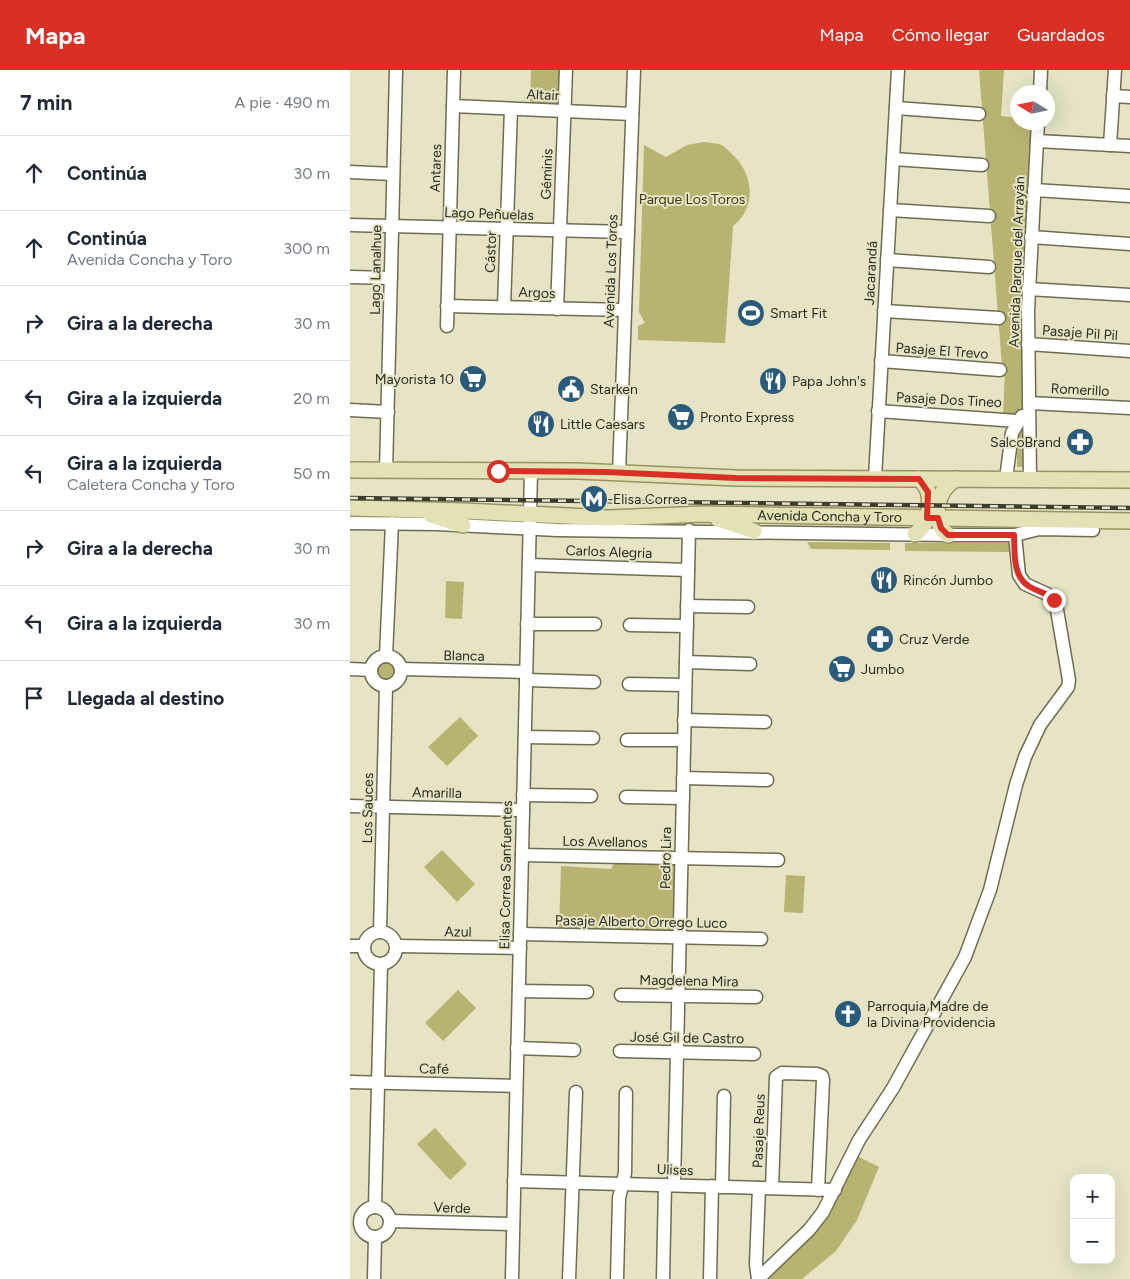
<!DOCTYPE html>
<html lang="es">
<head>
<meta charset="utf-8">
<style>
  :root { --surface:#fff; --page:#f2f2f3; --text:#1f2937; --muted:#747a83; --line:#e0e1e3; --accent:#d93025 }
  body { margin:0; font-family:Figtree,sans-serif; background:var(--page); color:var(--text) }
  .controls { position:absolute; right:15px; bottom:15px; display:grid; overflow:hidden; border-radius:10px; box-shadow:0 5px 20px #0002 }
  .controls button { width:45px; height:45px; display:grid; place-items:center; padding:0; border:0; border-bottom:1px solid var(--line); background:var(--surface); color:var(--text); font:25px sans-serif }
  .compass { position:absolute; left:660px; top:15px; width:45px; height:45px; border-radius:50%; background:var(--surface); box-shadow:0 5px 20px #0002; rotate:280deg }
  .stop { position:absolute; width:15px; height:15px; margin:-11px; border:4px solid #d93025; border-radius:50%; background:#fff }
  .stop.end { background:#d93025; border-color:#fff; box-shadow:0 1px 5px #0008 }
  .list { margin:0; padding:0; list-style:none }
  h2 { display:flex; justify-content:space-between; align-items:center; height:65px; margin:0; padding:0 20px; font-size:21px }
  h2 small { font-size:16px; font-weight:400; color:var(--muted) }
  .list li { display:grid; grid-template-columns:32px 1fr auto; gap:15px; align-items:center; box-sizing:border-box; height:75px; padding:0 20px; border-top:1px solid var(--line) }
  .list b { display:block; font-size:19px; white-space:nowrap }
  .list p { margin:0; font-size:16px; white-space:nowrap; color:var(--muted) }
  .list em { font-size:16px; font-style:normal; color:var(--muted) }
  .icon { flex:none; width:28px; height:28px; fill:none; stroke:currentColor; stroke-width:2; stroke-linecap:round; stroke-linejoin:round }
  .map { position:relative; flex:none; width:780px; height:1209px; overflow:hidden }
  header { display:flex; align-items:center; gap:30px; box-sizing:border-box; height:70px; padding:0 25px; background:var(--accent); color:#fff }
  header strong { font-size:24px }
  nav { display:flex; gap:28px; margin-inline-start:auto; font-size:18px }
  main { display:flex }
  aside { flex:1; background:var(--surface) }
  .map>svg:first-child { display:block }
  .green { fill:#b7b370 }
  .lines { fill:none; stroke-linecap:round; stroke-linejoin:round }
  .minor-casing { stroke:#6e6d52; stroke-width:15 }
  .major-casing { stroke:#979462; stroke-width:18 }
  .minor { stroke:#fff; stroke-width:12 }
  .major { stroke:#e3e1b6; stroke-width:15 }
  .rail-casing { stroke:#3d3d2f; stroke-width:4.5 }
  .rail { stroke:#e6e4c5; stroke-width:2.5; stroke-dasharray:8; stroke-linecap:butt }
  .route { stroke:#d93025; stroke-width:6 }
  .labels { text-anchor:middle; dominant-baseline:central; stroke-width:4; stroke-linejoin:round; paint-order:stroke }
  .street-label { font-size:14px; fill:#2a2a1e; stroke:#e6e4c5 }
  .park-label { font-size:14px; fill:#3b3812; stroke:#e6e4c5 }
  .poi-label { font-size:14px; fill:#2a2a1e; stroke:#e6e4c5; text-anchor:start }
</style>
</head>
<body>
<header>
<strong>Mapa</strong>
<nav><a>Mapa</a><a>Cómo llegar</a><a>Guardados</a></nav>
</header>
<main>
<aside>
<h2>7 min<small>A pie · 490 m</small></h2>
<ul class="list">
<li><svg class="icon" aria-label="ahead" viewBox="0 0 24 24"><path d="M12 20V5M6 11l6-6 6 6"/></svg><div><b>Continúa</b></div><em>30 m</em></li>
<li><svg class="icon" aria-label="ahead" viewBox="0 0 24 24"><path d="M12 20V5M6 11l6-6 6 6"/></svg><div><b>Continúa</b><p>Avenida Concha y Toro</p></div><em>300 m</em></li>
<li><svg class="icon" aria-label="right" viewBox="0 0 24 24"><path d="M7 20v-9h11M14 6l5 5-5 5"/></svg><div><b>Gira a la derecha</b></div><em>30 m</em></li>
<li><svg class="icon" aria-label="left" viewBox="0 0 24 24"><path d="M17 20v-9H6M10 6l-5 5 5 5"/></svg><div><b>Gira a la izquierda</b></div><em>20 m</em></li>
<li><svg class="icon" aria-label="left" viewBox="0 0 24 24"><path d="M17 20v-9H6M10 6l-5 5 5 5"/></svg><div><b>Gira a la izquierda</b><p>Caletera Concha y Toro</p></div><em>50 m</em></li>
<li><svg class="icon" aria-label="right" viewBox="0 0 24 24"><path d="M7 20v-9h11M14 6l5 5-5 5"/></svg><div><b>Gira a la derecha</b></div><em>30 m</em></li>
<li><svg class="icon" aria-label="left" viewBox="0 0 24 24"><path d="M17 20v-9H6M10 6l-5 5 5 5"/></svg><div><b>Gira a la izquierda</b></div><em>30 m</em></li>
<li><svg class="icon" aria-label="arrive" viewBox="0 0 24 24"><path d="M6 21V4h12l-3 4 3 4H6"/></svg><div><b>Llegada al destino</b></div></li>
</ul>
</aside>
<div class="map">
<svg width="780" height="1209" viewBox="0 0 780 1209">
  <rect width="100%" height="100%" fill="#e6e4c5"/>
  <g class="green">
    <path d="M181 0H213L212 37 180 36Z"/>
    <path d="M629 0H654L651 46 667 48 668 52 684 53 673 248V341L666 343 663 348 653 346 655 300 652 296Z"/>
    <path d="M354 72C358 73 365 73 369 74 375 76 381 83 385 87 404 107 406 138 383 156L375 273 288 270V256L295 253 289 242 294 75 316 87 337 75Z"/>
    <path d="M676 348 677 397H667V369Z"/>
    <path d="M457 472 540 473V480L461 479Z"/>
    <path d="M555 473H659V482L555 481Z"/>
    <path d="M96 511 114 512 112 549 95 548Z"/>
    <circle cx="36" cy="601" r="13"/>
    <path d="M110 647 128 666 97 696 78 677Z"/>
    <path d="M92 780 125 814 107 832 74 797Z"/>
    <path d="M264 793H325L322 862 209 860 211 796 261 799Z"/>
    <path d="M436 805 455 806 453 843 434 842Z"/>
    <path d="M108 920 126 938 93 971 75 953Z"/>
    <path d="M85 1058 117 1094 100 1110 67 1074Z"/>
    <path d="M505 1085 529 1097 507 1150 486 1181 452 1209H417L481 1143Z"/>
  </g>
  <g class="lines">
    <g class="minor-casing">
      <g id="minor">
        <path d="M690 22 691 0"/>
        <path d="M763 26 780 27"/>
        <path d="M103 36 282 44"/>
        <path d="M546 38 629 44"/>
        <path d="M687 71 780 76"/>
        <path d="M760 75 765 0"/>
        <path d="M543 89 632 95"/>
        <path d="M0 102 43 104"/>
        <path d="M684 120 780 126"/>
        <path d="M540 140 639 146"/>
        <path d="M0 155 278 162"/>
        <path d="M681 167 780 174"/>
        <path d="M537 190 639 197"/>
        <path d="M0 207 41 208"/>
        <path d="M678 219 780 225"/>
        <path d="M97 236 275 240"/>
        <path d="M154 237 161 39"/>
        <path d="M207 239 216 0"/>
        <path d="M534 241 649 248"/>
        <path d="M97 256 104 0"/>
        <path d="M678 274 780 281"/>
        <path d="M531 291 650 300"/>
        <path d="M679 333 780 338"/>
        <path d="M0 340 38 342"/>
        <path d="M528 341 667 351"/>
        <path d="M36 401 46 0"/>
        <path d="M269 403 284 0"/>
        <path d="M525 408 548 0"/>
        <path d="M656 409 662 363 672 346"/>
        <path d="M680 410 678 240 688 52"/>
        <path d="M0 453 87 454 207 460 598 465H665L689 459 743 460"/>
        <path d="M179 495 338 500"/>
        <path d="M337 536 398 537"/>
        <path d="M177 554H245"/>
        <path d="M280 555 337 556"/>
        <path d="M36 586 42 453"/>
        <circle cx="36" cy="601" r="15"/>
        <path d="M336 592 400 594"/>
        <path d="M0 599 21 600"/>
        <path d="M51 599 176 602"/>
        <path d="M176 610 244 612"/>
        <path d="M279 614 335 615"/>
        <path d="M334 650 415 652"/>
        <path d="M175 667 243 668"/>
        <path d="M277 670H334"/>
        <path d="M333 708 417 710"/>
        <path d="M173 725 241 726"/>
        <path d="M276 727 333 728"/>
        <path d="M0 736 173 740"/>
        <path d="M172 785 428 790"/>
        <path d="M30 861 36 616"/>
        <circle cx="30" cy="878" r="16"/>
        <path d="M170 864 411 869"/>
        <path d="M0 876H14"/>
        <path d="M47 876 170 878"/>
        <path d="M169 921 237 922"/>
        <path d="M271 925 406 927"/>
        <path d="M167 978 224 980"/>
        <path d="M270 981 404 984"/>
        <path d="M0 1012 166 1016"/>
        <path d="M164 1111 485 1120"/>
        <path d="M324 1115 339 460"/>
        <path d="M372 1117 374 1026"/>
        <path d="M422 1118 426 1007 432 1003 467 1004 472 1006 473 1010 468 1120"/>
        <path d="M25 1137 31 894"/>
        <circle cx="25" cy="1152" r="15"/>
        <path d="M40 1151 163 1154"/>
        <path d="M24 1209 25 1167"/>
        <path d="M162 1209 181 401"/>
        <path d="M219 1209 226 1022"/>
        <path d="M267 1209 269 1128 275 1103 276 1023"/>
        <path d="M313 1209 315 1115"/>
        <path d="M360 1209 362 1116"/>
        <path d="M408 1209 459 1160 473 1142 509 1070 543 1018 615 887 640 820 666 715 675 687 690 655 718 617 719 610 706 534 697 524 675 514 669 505 665 465"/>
        <path d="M408 1209 406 1194 409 1118"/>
      </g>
    </g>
    <g class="major-casing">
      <g id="major">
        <path d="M0 400 227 401 386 408 780 410"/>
        <path id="s1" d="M0 438 114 441 259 448 353 444 780 451"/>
        <path d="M81 445 113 455"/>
        <path d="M368 449 404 461"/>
        <path d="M565 464C581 454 586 421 569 409"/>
        <path d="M598 465C579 450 587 419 606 409"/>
      </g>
    </g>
    <use href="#minor" class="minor"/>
    <use href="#major" class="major"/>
    <g class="rail-casing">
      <path id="rail" d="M0 428 780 438"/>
    </g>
    <use href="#rail" class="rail"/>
  </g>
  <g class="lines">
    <path class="route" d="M148 401 256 402 386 408 569 409 578 422 577 448H588L591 458 598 465H664C665 483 662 507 680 517 689 522 697 523 704 530"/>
  </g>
  <defs>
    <g id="stadium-disc" transform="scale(1.4375)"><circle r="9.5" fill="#2b5b7a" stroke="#e6e4c5"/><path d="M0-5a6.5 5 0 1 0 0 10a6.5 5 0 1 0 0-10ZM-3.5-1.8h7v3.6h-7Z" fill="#fff"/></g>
    <g id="supermarket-disc" transform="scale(1.4375)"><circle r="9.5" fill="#2b5b7a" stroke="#e6e4c5"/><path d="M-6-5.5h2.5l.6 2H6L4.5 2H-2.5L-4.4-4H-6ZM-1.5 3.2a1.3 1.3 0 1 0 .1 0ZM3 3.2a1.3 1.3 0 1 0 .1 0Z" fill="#fff"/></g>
    <g id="restaurant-disc" transform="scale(1.4375)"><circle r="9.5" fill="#2b5b7a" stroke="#e6e4c5"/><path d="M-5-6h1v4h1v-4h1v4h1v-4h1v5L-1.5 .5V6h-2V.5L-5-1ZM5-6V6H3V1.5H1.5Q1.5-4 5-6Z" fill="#fff"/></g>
    <g id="civic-disc" transform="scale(1.4375)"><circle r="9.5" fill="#2b5b7a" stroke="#e6e4c5"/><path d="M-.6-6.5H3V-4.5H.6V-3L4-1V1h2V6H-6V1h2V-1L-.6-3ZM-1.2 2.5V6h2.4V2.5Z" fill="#fff"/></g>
    <g id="pharmacy-disc" transform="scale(1.4375)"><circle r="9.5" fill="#2b5b7a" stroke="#e6e4c5"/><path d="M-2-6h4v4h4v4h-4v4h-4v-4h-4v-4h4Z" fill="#fff"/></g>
    <g id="metro-disc" transform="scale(1.4375)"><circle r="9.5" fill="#2b5b7a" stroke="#e6e4c5"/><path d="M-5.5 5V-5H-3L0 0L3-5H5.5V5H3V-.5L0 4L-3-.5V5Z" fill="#fff"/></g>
    <g id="church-disc" transform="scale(1.4375)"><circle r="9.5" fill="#2b5b7a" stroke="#e6e4c5"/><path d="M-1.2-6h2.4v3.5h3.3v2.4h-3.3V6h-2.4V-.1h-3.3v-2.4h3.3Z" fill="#fff"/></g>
  </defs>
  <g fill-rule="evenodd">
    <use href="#stadium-disc" x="401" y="243"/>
    <use href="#supermarket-disc" x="123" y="309"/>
    <use href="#restaurant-disc" x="423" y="311"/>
    <use href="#civic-disc" x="221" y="319"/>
    <use href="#supermarket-disc" x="331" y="347"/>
    <use href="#restaurant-disc" x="191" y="354"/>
    <use href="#pharmacy-disc" x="730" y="372"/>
    <use href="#metro-disc" x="244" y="429"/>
    <use href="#restaurant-disc" x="534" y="510"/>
    <use href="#pharmacy-disc" x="530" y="569"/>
    <use href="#supermarket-disc" x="492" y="599"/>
    <use href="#church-disc" x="498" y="944"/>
  </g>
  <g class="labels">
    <g class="street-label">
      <text transform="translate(193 25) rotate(3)">Altair</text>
      <text transform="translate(86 98) rotate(-88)">Antares</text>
      <text transform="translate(197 104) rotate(-88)">Géminis</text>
      <text transform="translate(139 144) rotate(2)">Lago Peñuelas</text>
      <text transform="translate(141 182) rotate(-88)">Cástor</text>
      <text transform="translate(667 192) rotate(-88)">Avenida Parque del Arrayán</text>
      <text transform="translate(26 200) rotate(-89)">Lago Lanalhue</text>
      <text transform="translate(261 201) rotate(-88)">Avenida Los Toros</text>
      <text transform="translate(521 203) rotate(-87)">Jacarandá</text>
      <text transform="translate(187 223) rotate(2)">Argos</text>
      <text transform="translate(730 263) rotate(4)">Pasaje Pil Pil</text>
      <text transform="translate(592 281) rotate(4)">Pasaje El Trevo</text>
      <text transform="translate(730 320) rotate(3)">Romerillo</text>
      <text transform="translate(599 330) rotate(3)">Pasaje Dos Tineo</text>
      <text stroke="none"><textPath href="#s1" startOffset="480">Avenida Concha y Toro</textPath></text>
      <text transform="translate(259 482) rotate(2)">Carlos Alegria</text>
      <text transform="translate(114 586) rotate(1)">Blanca</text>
      <text transform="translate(87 723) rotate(1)">Amarilla</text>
      <text transform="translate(18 738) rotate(-89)">Los Sauces</text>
      <text transform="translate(255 772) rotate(1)">Los Avellanos</text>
      <text transform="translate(316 788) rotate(-89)">Pedro Lira</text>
      <text transform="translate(156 805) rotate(-89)">Elisa Correa Sanfuentes</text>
      <text transform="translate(291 852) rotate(1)">Pasaje Alberto Orrego Luco</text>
      <text transform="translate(108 862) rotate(1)">Azul</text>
      <text transform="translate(339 911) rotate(1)">Magdelena Mira</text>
      <text transform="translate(337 968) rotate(1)">José Gil de Castro</text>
      <text transform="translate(84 999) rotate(1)">Café</text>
      <text transform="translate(409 1061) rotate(-88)">Pasaje Reus</text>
      <text transform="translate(325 1100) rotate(2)">Ulises</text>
      <text transform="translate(102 1138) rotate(2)">Verde</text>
    </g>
    <g class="park-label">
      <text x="342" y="129">Parque Los Toros</text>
    </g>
    <g class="poi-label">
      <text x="420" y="243">Smart Fit</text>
      <text x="104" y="309" text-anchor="end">Mayorista 10</text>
      <text x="442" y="311">Papa John's</text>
      <text x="240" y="319">Starken</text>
      <text x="350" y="347">Pronto Express</text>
      <text x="210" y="354">Little Caesars</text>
      <text x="711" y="372" text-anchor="end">SalcoBrand</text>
      <text x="263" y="429">Elisa Correa</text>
      <text x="553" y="510">Rincón Jumbo</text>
      <text x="549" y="569">Cruz Verde</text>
      <text x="511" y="599">Jumbo</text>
      <text x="517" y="936">Parroquia Madre de<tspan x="517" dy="16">la Divina Providencia</tspan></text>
    </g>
  </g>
</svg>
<div class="controls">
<button>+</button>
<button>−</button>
</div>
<svg class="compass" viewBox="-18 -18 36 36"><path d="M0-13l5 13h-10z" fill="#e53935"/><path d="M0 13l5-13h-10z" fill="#747a83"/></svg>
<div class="stop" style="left:148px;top:401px"></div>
<div class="stop end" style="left:704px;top:530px"></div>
</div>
</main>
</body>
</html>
